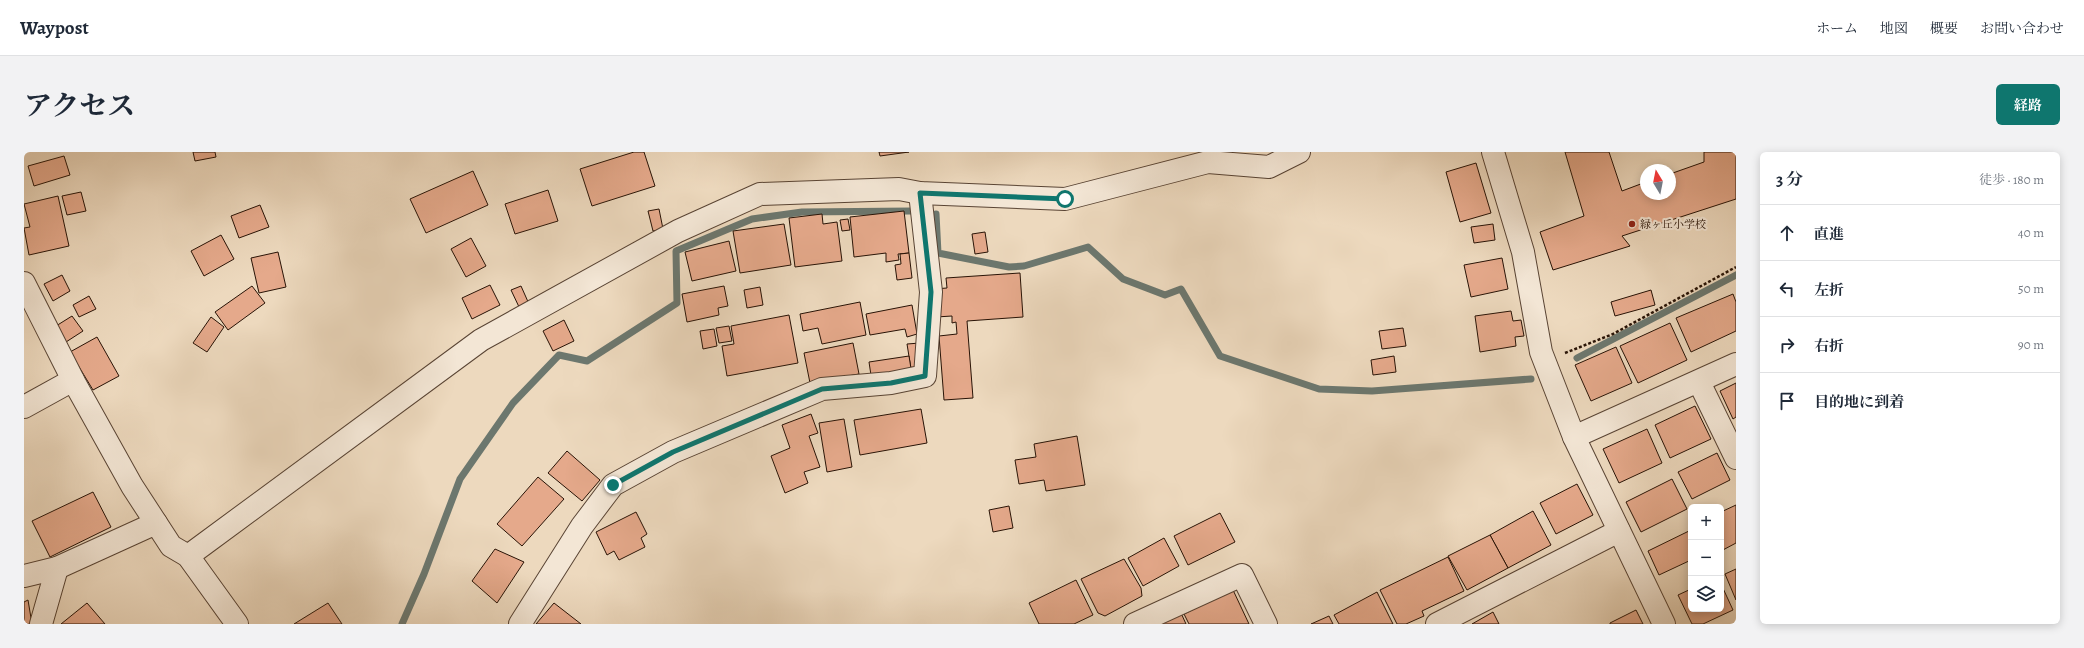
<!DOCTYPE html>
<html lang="ja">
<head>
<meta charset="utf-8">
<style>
  :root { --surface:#fff; --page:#f2f2f3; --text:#1f2937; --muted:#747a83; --line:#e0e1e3; --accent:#0f766e }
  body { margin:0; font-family:Alegreya,"Noto Serif JP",serif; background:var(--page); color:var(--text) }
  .controls { position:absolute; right:12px; bottom:12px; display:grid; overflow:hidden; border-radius:6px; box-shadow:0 2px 10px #0003 }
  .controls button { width:36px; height:36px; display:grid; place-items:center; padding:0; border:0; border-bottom:1px solid var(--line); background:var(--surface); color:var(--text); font:20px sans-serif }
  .compass { position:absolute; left:1616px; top:12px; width:36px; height:36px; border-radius:50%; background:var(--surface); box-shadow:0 2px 10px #0003; rotate:350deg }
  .stop { position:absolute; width:12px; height:12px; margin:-9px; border:3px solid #0f766e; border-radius:50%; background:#fff }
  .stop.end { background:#0f766e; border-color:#fff; box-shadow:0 1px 4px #0008 }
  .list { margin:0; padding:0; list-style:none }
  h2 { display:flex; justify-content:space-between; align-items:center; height:52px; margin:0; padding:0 16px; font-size:17px }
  h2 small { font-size:13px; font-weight:400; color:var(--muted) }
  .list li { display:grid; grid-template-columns:26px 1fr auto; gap:12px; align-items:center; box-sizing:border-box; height:56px; padding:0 16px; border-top:1px solid var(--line) }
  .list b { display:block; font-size:15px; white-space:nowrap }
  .list em { font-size:13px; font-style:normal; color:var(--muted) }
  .icon { flex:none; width:22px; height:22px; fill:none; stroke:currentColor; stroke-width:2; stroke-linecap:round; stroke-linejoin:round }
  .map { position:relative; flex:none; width:1712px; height:472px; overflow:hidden; border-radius:6px }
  header { display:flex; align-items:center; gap:24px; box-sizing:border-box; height:56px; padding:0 20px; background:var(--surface); border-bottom:1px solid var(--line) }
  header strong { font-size:19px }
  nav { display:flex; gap:22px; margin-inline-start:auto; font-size:14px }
  .intro { display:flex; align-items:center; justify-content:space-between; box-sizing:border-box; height:96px; padding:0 24px }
  h1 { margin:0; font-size:28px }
  .button { padding:10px 18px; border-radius:6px; background:var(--accent); color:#fff; font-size:14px; font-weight:700 }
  main { display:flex; gap:24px; padding:0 24px }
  aside { flex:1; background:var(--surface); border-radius:6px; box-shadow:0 2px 10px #0003 }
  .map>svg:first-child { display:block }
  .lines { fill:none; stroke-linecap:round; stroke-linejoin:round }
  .stream { stroke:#6c776e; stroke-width:7 }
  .building { fill:#e5a98b; stroke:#281306 }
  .street-casing { stroke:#594434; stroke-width:24 }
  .path { stroke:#281306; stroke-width:2.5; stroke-dasharray:3 2; stroke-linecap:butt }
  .street { stroke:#f3e6d5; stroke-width:22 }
  .route { stroke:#0f766e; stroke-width:5 }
  .poi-dot { fill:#8f2418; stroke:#f3e6d5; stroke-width:1.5 }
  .labels { text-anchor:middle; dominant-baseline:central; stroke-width:4; stroke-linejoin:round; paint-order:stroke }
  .poi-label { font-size:11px; fill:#281306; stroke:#f3e6d5; text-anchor:start }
</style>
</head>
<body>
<header>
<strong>Waypost</strong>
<nav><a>ホーム</a><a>地図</a><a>概要</a><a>お問い合わせ</a></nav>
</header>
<div class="intro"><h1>アクセス</h1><a class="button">経路</a></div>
<main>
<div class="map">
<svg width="1712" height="472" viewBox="0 0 1712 472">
  <rect width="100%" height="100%" fill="#edd9be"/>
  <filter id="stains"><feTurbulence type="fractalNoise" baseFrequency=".005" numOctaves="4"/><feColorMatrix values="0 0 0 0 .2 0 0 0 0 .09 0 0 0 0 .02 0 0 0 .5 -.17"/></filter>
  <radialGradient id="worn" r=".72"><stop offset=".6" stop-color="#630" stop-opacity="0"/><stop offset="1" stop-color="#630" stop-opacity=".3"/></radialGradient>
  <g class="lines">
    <g class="stream">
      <path d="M912 62 914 101 985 115 1000 114 1064 95 1099 127 1141 143 1157 137 1196 204 1295 237 1348 239 1507 227"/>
      <path d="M1553 206 1712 123"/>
      <path d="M378 472 400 422 436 327 489 251 535 203 563 209 653 151 652 99 728 67 778 60 887 59"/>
    </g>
  </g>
  <g class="building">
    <path d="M169 0H191L192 5 171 9Z"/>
    <path d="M610 0H620L631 34 568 54 556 17Z"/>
    <path d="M855 0H885L856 4Z"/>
    <path d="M1541 0H1585L1598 39 1622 30V42H1646V22L1680 10V0H1712V47L1598 84 1606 94 1529 118 1516 80 1560 64Z"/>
    <path d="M40 4 46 23 10 34 4 14Z"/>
    <path d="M1452 11 1467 61 1436 70 1422 20Z"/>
    <path d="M449 19 464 53 402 81 386 47Z"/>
    <path d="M524 38 534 69 491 82 481 52Z"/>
    <path d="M57 40 62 59 43 63 38 44Z"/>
    <path d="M34 44 45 94 5 103 0 76 6 75 0 52Z"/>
    <path d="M236 53 245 75 215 86 207 64Z"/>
    <path d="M635 57 639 77 629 79 624 59Z"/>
    <path d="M880 59 885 101 874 102 875 108 862 110V101L830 105 826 65Z"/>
    <path d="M798 62 799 72 813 70 818 109 771 115 765 66Z"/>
    <path d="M824 67 826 78 818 79 816 68Z"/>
    <path d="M760 72 767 113 716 121 709 79Z"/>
    <path d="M1469 72 1471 88 1450 91 1447 75Z"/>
    <path d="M961 80 964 100 951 102 948 82Z"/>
    <path d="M197 83 210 107 180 124 167 99Z"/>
    <path d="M447 86 462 114 442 125 427 97Z"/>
    <path d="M705 89 712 119 668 129 661 100Z"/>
    <path d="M254 100 262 135 235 141 227 106Z"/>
    <path d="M885 101 888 126 873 128 871 113 877 112 876 102Z"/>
    <path d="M1478 106 1484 137 1447 145 1440 113Z"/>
    <path d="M996 121 999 165 943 169 949 246 920 248 915 184 933 182 932 170 928 171V164L912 165 910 137 923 136 922 126Z"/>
    <path d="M38 123 46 139 29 149 20 132Z"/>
    <path d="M466 133 476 153 448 167 438 146Z"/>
    <path d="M228 134 241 151 204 178 191 160Z"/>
    <path d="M497 134 505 152 496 157 487 138Z"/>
    <path d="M700 134 704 154 694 156 695 163 663 170 658 142Z"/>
    <path d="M736 135 739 153 723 156 720 138Z"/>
    <path d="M1627 138 1631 153 1591 164 1587 150Z"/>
    <path d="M1709 142 1712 150V179L1667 200 1652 166Z"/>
    <path d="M65 144 72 157 55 165 49 153Z"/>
    <path d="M836 150 842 183 798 192 794 176 779 179 776 162Z"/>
    <path d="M888 153 893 182 883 185 881 177 846 183 842 162Z"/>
    <path d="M1487 159 1489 169 1497 168 1500 184 1491 185 1492 194 1456 200 1451 164Z"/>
    <path d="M765 163 774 211 703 224 698 194 710 192 707 174Z"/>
    <path d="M48 164 59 179 42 190 32 174Z"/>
    <path d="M187 165 200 175 183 200 169 191Z"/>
    <path d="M540 168 550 189 529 199 519 179Z"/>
    <path d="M1646 171 1663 208 1614 231 1596 194Z"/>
    <path d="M705 174 708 189 695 191 692 176Z"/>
    <path d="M1379 176 1382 194 1358 197 1355 179Z"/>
    <path d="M690 177 693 194 679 197 676 179Z"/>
    <path d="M73 185 95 224 69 238 46 200Z"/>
    <path d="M829 191 835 222 786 231 780 201Z"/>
    <path d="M896 191 900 214 888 223 883 192Z"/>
    <path d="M1592 195 1608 231 1567 249 1551 213Z"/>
    <path d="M885 204 888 223 848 230 845 210Z"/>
    <path d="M1370 204 1372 220 1349 223 1347 208Z"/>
    <path d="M1712 231V265L1709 267 1696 239Z"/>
    <path d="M1671 254 1687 287 1646 306 1631 273Z"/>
    <path d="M897 257 903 291 836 303 830 268Z"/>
    <path d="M787 262 794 281 785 284 796 315 780 320 784 331 761 341 747 304 766 296 758 273Z"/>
    <path d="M820 267 828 315 803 320 795 271Z"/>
    <path d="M1623 277 1638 311 1595 331 1579 297Z"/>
    <path d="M1053 284 1061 333 1022 339 1020 328 995 332 991 308 1012 305 1010 292Z"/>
    <path d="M543 299 576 328 558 349 524 321Z"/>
    <path d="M1693 301 1706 328 1668 347 1654 320Z"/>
    <path d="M514 325 540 347 498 394 473 372Z"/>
    <path d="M1648 327 1663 357 1617 380 1602 350Z"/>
    <path d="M1553 332 1569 363 1532 382 1516 351Z"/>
    <path d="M69 340 87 375 26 405 8 369Z"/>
    <path d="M1712 353V391L1697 399V360Z"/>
    <path d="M985 354 989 376 969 380 965 358Z"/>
    <path d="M1509 359 1527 393 1484 416 1466 383Z"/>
    <path d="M612 360 623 382 617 386 621 395 595 408 590 399 583 403 572 380Z"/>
    <path d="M1196 361 1211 390 1164 413 1150 384Z"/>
    <path d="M1667 378V408L1635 423 1624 399Z"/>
    <path d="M1466 383 1484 416 1443 438 1424 404Z"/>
    <path d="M1140 386 1155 414 1119 434 1104 406Z"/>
    <path d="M471 397 500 410 473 451 448 429Z"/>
    <path d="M1424 405 1440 439 1398 459 1400 464 1382 472H1373L1356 438Z"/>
    <path d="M1100 407 1117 436 1118 444 1081 464 1074 461 1057 427Z"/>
    <path d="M1712 417V448L1701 422Z"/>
    <path d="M1052 428 1069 463 1050 472H1015L1005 451Z"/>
    <path d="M1697 432 1709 458 1679 472H1668L1654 443 1667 437V457H1697Z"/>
    <path d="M1209 438 1225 472H1165L1160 462Z"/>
    <path d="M1353 440 1369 472H1315L1310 463Z"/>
    <path d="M4 448 8 472H0V450Z"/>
    <path d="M63 451 81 472H37Z"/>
    <path d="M304 451 318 472H270Z"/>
    <path d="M530 451 557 472H512Z"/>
    <path d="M1612 458 1619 472H1586V471Z"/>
    <path d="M1469 460 1475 472H1448Z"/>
    <path d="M1157 461 1162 472H1134Z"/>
    <path d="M1305 464 1309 472H1287Z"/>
  </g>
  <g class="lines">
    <g class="street-casing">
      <g id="street">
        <path d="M1469 0 1499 100 1517 200 1550 285 1640 472"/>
        <path d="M0 131 49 228 108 334 147 394 164 404 213 472"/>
        <path d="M1675 230 1712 306"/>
        <path d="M0 255 49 228"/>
        <path d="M1550 285 1712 212"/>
        <path d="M164 404 457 188 654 79 736 42 875 37 896 41 1041 47 1184 10 1245 15 1275 0"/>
        <path d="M0 424 33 416 132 371"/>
        <path d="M17 472 33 416"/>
        <path d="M496 472 558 374 589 333 649 300 798 237 867 231 901 224 907 140 896 41"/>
        <path d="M1111 472 1218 423 1242 472"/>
        <path d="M1413 472 1595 379"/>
      </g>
    </g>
    <path class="path" d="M1541 201 1589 182 1712 115"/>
    <use href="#street" class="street"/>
  </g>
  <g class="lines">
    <path class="route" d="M589 333 649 300 798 237 867 231 901 224 907 140 896 41 1041 47"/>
  </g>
  <circle class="poi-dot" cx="1608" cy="72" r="4"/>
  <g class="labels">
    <g class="poi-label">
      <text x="1616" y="72">緑ヶ丘小学校</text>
    </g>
  </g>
  <rect width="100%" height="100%" filter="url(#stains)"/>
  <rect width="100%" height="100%" fill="url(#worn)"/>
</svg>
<div class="controls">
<button>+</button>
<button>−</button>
<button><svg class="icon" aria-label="layers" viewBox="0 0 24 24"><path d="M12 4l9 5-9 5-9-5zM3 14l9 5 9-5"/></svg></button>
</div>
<svg class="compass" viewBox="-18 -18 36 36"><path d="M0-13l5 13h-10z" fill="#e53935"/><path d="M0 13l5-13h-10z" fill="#747a83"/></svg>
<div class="stop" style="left:1041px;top:47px"></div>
<div class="stop end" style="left:589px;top:333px"></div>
</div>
<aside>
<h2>3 分<small>徒歩 · 180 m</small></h2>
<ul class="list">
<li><svg class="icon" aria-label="ahead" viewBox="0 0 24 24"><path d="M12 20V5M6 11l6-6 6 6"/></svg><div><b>直進</b></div><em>40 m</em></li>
<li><svg class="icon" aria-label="left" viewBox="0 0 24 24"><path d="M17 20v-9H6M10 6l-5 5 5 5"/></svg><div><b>左折</b></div><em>50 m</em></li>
<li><svg class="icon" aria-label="right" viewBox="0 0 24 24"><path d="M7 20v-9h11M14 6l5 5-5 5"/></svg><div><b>右折</b></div><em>90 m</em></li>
<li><svg class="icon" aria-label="arrive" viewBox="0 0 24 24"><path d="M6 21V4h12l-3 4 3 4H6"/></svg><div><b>目的地に到着</b></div></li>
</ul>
</aside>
</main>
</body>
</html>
